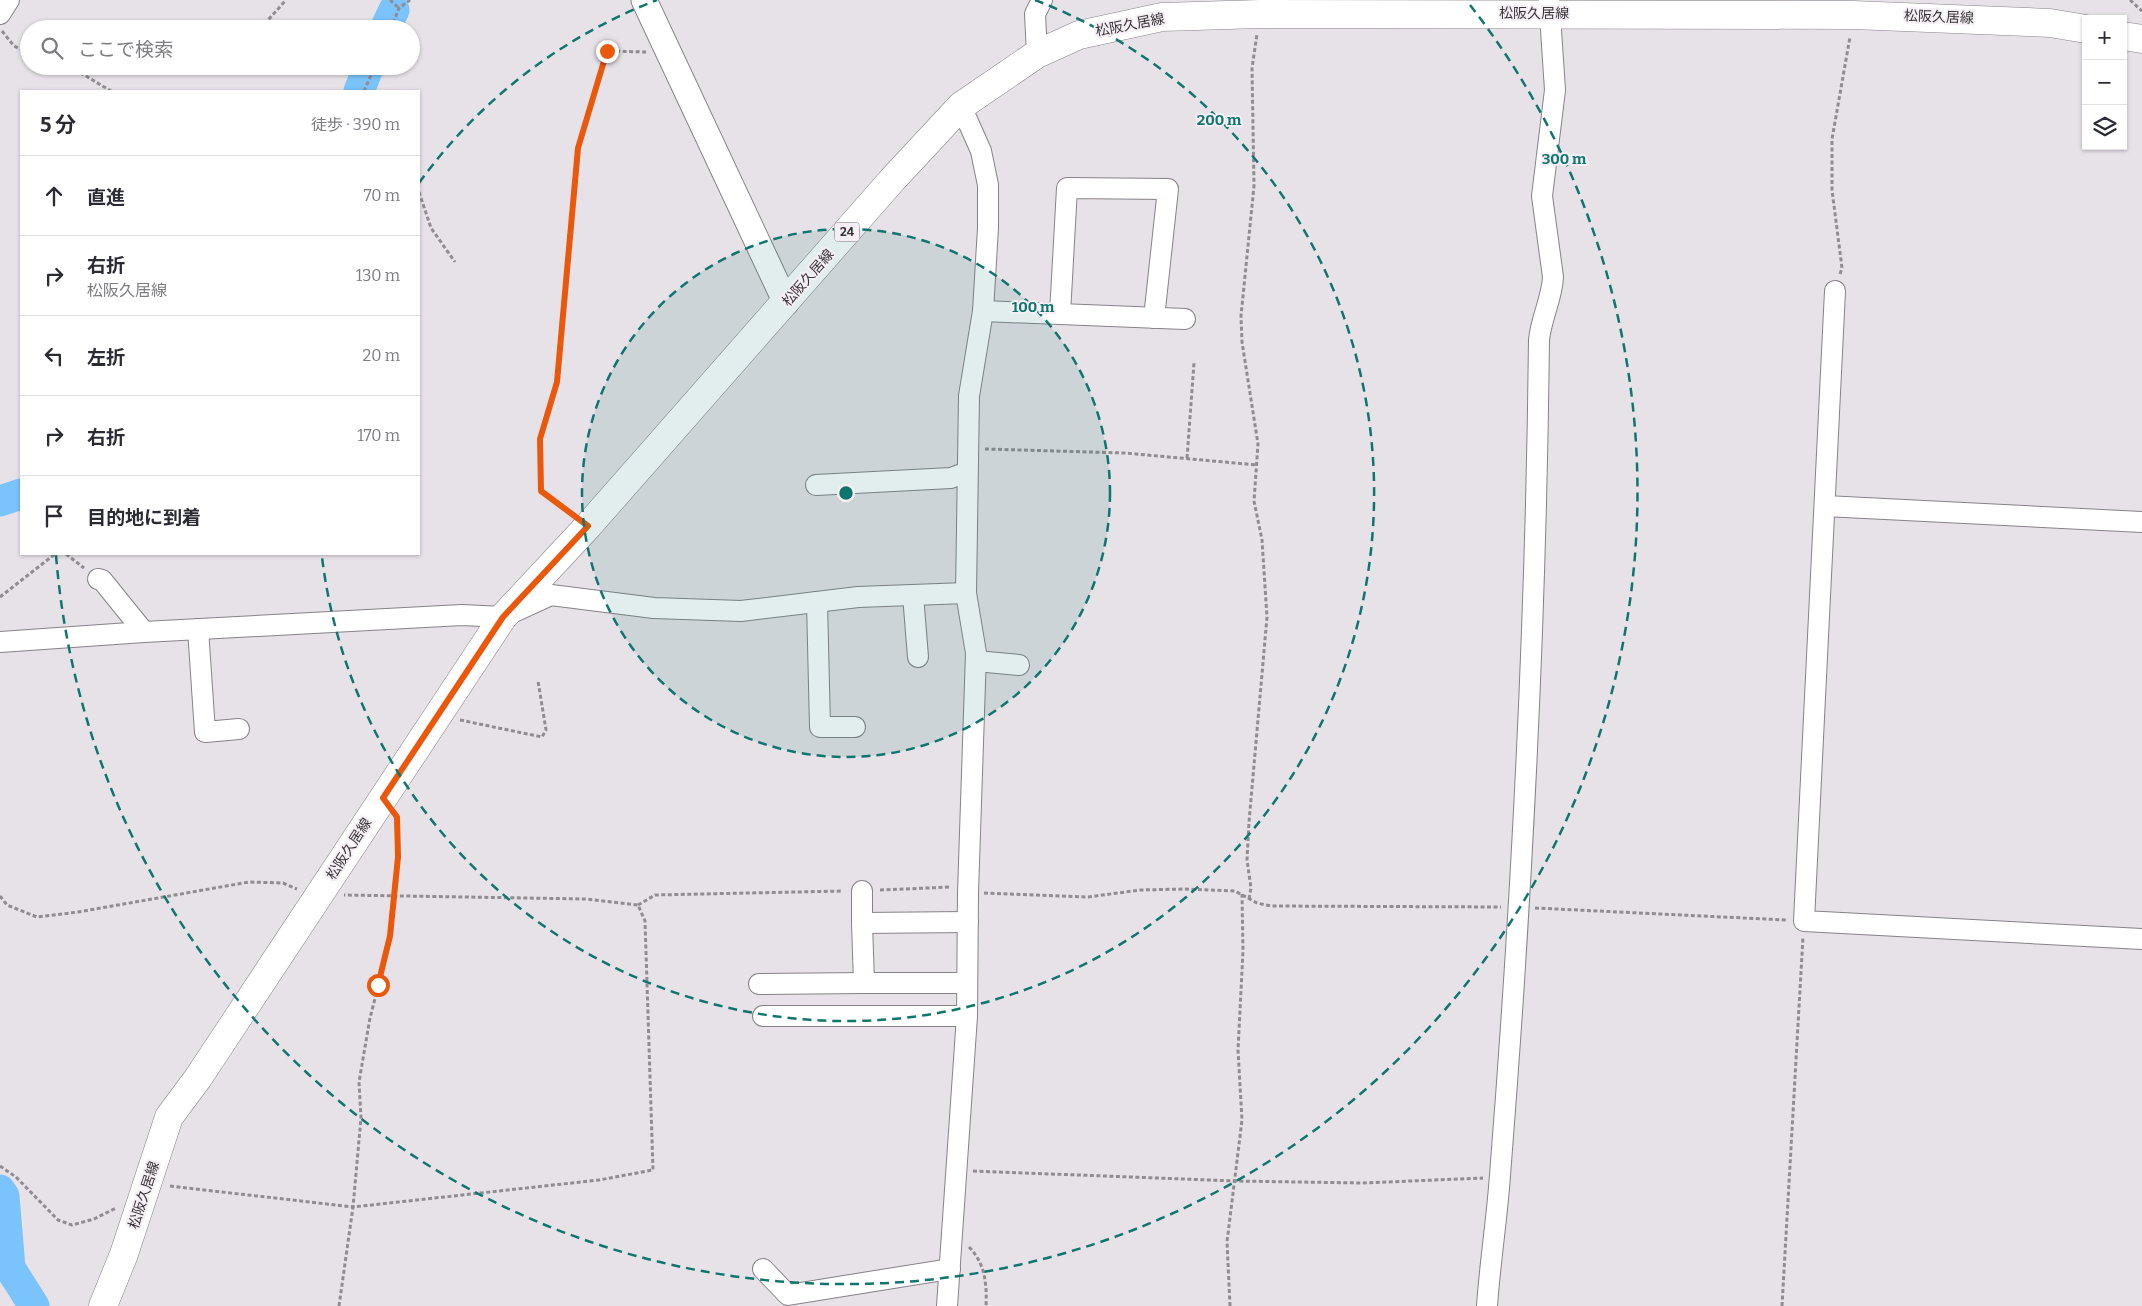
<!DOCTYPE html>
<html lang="ja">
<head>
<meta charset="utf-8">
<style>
  :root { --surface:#fff; --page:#f7f7f7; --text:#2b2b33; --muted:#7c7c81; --line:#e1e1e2 }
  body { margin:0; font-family:Bitter,"Noto Sans JP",serif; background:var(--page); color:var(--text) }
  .controls { position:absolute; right:15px; top:15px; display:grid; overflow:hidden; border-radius:0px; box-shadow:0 1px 4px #0004 }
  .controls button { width:45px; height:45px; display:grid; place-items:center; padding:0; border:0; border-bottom:1px solid var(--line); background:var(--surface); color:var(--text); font:25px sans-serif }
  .stop { position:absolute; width:15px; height:15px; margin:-11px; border:4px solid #ea580c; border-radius:50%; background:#fff }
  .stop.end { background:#ea580c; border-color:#fff; box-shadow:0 1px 5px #0008 }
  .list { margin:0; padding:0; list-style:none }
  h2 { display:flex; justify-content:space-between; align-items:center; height:65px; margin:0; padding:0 20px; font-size:21px }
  h2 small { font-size:16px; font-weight:400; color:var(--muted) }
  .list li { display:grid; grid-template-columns:32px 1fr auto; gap:15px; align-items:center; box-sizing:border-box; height:80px; padding:0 20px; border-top:1px solid var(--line) }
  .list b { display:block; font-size:19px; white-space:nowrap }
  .list p { margin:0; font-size:16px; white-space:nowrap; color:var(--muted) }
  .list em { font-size:16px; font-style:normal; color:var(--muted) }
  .icon { flex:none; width:28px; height:28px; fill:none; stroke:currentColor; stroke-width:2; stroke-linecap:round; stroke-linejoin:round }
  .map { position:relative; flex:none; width:2142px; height:1306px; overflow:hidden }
  .search { position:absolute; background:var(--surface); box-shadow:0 1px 4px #0004; left:20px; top:20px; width:400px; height:55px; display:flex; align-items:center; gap:12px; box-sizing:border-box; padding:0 18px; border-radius:28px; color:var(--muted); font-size:19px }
  .panel { position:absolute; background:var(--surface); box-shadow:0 1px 4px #0004; left:20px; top:90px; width:400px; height:465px; border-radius:0px }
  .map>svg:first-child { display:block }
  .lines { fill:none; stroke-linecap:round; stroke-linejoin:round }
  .river { stroke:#7bc3fb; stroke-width:31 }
  .minor-casing { stroke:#878288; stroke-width:22 }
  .tertiary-casing { stroke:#878288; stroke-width:27 }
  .primary-casing { stroke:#878288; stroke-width:29 }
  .path { stroke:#908d91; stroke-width:3; stroke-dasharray:4 2.5; stroke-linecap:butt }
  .minor { stroke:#fff; stroke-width:20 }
  .tertiary { stroke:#fff; stroke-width:25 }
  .primary { stroke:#fff; stroke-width:28 }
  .route { stroke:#ea580c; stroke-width:6 }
  .ring { fill:none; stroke:#0f766e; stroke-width:2.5; stroke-dasharray:9 6 }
  .labels { text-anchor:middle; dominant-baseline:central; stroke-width:4; stroke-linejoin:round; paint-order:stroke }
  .shield { fill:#f5eff5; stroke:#6f6c6f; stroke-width:1 }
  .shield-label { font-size:12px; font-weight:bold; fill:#363436 }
  .street-label { font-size:14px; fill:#363436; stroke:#f5eff5 }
  .centre { fill:#0f766e; stroke:#f5eff5; stroke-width:2.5 }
  .ring-label { font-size:15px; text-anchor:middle; font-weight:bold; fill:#0f766e; stroke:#f5eff5; stroke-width:4; stroke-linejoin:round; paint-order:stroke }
</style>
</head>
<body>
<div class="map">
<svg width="2142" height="1306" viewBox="0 0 2142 1306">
  <rect width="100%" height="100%" fill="#e7e2e8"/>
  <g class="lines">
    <g class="river">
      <path d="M385 29 394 10"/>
      <path d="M359 91 369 66"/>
      <path d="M0 501 21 494"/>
      <path d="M0 1190 4 1196 10 1268 34 1306"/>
    </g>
    <g class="minor-casing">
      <g id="minor">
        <path d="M0 14 9 0"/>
        <path d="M1037 54 1035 14 1042 0"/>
        <path d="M1835 291 1804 921 2142 939"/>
        <path d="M983 311 1185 319"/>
        <path d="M1060 314 1067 188 1168 189 1154 318"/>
        <path d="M816 485 951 478 967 472"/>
        <path d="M1825 506 2142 522"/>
        <path d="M98 579 102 580 144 632"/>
        <path d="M913 595 918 657"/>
        <path d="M817 602 820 727H855"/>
        <path d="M198 629 205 732 239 729"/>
        <path d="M0 642 144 632 462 615 503 617 551 595 654 608 741 611 858 597 966 593"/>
        <path d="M976 661 1019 665"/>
        <path d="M862 891V923L968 922"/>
        <path d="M862 923 864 983H967"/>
        <path d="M759 984 864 983"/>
        <path d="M763 1016H967"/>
        <path d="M763 1269 788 1295 950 1269"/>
        <path d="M947 1306 967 1016 968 893 976 653 966 593 969 396 983 311 988 228V185L981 151 961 106"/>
        <path d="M1487 1306C1490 1262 1497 1219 1500 1175 1522 898 1536 619 1539 340 1541 318 1552 299 1553 277L1542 196 1555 90 1549 0"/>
      </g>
    </g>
    <g class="tertiary-casing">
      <path id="tertiary" d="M644 0 786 303"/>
    </g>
    <g class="primary-casing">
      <g id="primary">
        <path d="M2123 36 2142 39"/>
        <path d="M103 1306 124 1254 169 1117 198 1078 503 617 588 526 893 179 961 106 1037 54 1079 35 1162 17 1260 14 1853 15 2050 23 2086 29"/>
      </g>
    </g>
    <g class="path">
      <path d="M390 0 399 8"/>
      <path d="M2130 0 2142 11"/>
      <path d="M260 29 286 0"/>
      <path d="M391 29 399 8 410 0"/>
      <path d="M2 31 14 46 29 53"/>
      <path d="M69 66 111 91"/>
      <path d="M364 91 375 66"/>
      <path d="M419 192 431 228 455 262"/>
      <path d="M1840 274 1842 268 1832 190V139L1850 37"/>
      <path d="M985 449 1125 453 1257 465"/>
      <path d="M1187 458 1194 363"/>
      <path d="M571 513 541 491 540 439 557 382 578 148 607 51 646 52"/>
      <path d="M66 554 84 568"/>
      <path d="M0 597 55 554"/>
      <path d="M460 720 542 737 546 730 538 681"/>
      <path d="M880 890 951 887"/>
      <path d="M984 893 1088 897 1140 890 1184 889 1235 891 1257 903 1271 906 1501 907"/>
      <path d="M0 896 7 905 37 917 78 912 249 882 283 883 297 889"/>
      <path d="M1249 899 1251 888 1247 860 1249 822 1267 617 1262 540 1254 501 1258 444 1242 342 1241 316 1254 186 1252 68 1257 34"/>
      <path d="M638 905 655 895 843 891"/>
      <path d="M1535 908 1786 920"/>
      <path d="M0 1166 16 1177 58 1220 72 1225 94 1219 116 1208"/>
      <path d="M973 1171 1235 1181 1363 1183 1483 1178"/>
      <path d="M170 1186 353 1207 361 1118 359 1082 370 1018 391 936 398 857 397 817"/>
      <path d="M969 1247C985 1263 987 1284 986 1306"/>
      <path d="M339 1306 353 1207 599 1180 653 1170 645 921 638 905 586 899 344 895"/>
      <path d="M1230 1306 1227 1242 1242 1120 1238 1050 1243 951 1242 894"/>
      <path d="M1782 1306 1803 937"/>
    </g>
    <use href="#minor" class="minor"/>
    <use href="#tertiary" class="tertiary"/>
    <use href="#primary" class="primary"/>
  </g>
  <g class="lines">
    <path class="route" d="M378 985 390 936 398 857 397 817 383 798 503 617 588 526 541 491 540 439 557 382 578 148 607 51"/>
  </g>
  <circle cx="846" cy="493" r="264" fill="#0f766e" fill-opacity=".12"/>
  <g class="ring">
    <circle cx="846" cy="493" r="264"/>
    <path d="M419 183A528 528 0 0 1 657 0M1035 0A528 528 0 1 1 322 557"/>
    <path d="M1470 5A792 792 0 1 1 56 555"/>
  </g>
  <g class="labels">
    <rect class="shield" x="834.5" y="222.5" width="25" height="19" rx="4"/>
    <g class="shield-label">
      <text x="847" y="232">24</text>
    </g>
    <g class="street-label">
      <text x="1534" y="13">松阪久居線</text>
      <text transform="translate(1939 17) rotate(2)">松阪久居線</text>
      <text transform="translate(1130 25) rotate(-11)">松阪久居線</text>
      <text transform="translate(808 278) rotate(-49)">松阪久居線</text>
      <text transform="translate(349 849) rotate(-57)">松阪久居線</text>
      <text transform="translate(144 1195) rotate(-72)">松阪久居線</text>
    </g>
  </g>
  <circle cx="846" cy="493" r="8" class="centre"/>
  <g class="ring-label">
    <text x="1219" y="125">200 m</text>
    <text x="1564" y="164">300 m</text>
    <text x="1033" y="312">100 m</text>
  </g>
</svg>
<div class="controls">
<button>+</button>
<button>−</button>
<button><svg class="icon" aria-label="layers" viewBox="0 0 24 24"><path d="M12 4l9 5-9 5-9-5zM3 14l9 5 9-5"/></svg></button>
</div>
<div class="stop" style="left:378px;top:985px"></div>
<div class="stop end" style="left:607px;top:51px"></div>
<div class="search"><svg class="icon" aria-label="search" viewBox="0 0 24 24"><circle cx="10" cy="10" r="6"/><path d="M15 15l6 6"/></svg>ここで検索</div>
<section class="panel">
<h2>5 分<small>徒歩 · 390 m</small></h2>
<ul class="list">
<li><svg class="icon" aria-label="ahead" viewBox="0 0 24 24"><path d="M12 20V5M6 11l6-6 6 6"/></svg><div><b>直進</b></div><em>70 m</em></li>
<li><svg class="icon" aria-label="right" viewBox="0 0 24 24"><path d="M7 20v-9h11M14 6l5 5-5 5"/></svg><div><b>右折</b><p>松阪久居線</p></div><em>130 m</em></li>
<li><svg class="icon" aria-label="left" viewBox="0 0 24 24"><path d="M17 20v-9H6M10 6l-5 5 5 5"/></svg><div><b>左折</b></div><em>20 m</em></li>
<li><svg class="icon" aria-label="right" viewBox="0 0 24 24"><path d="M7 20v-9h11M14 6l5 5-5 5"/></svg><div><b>右折</b></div><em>170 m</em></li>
<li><svg class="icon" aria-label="arrive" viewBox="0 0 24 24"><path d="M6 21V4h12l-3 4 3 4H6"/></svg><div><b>目的地に到着</b></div></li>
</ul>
</section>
</div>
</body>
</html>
